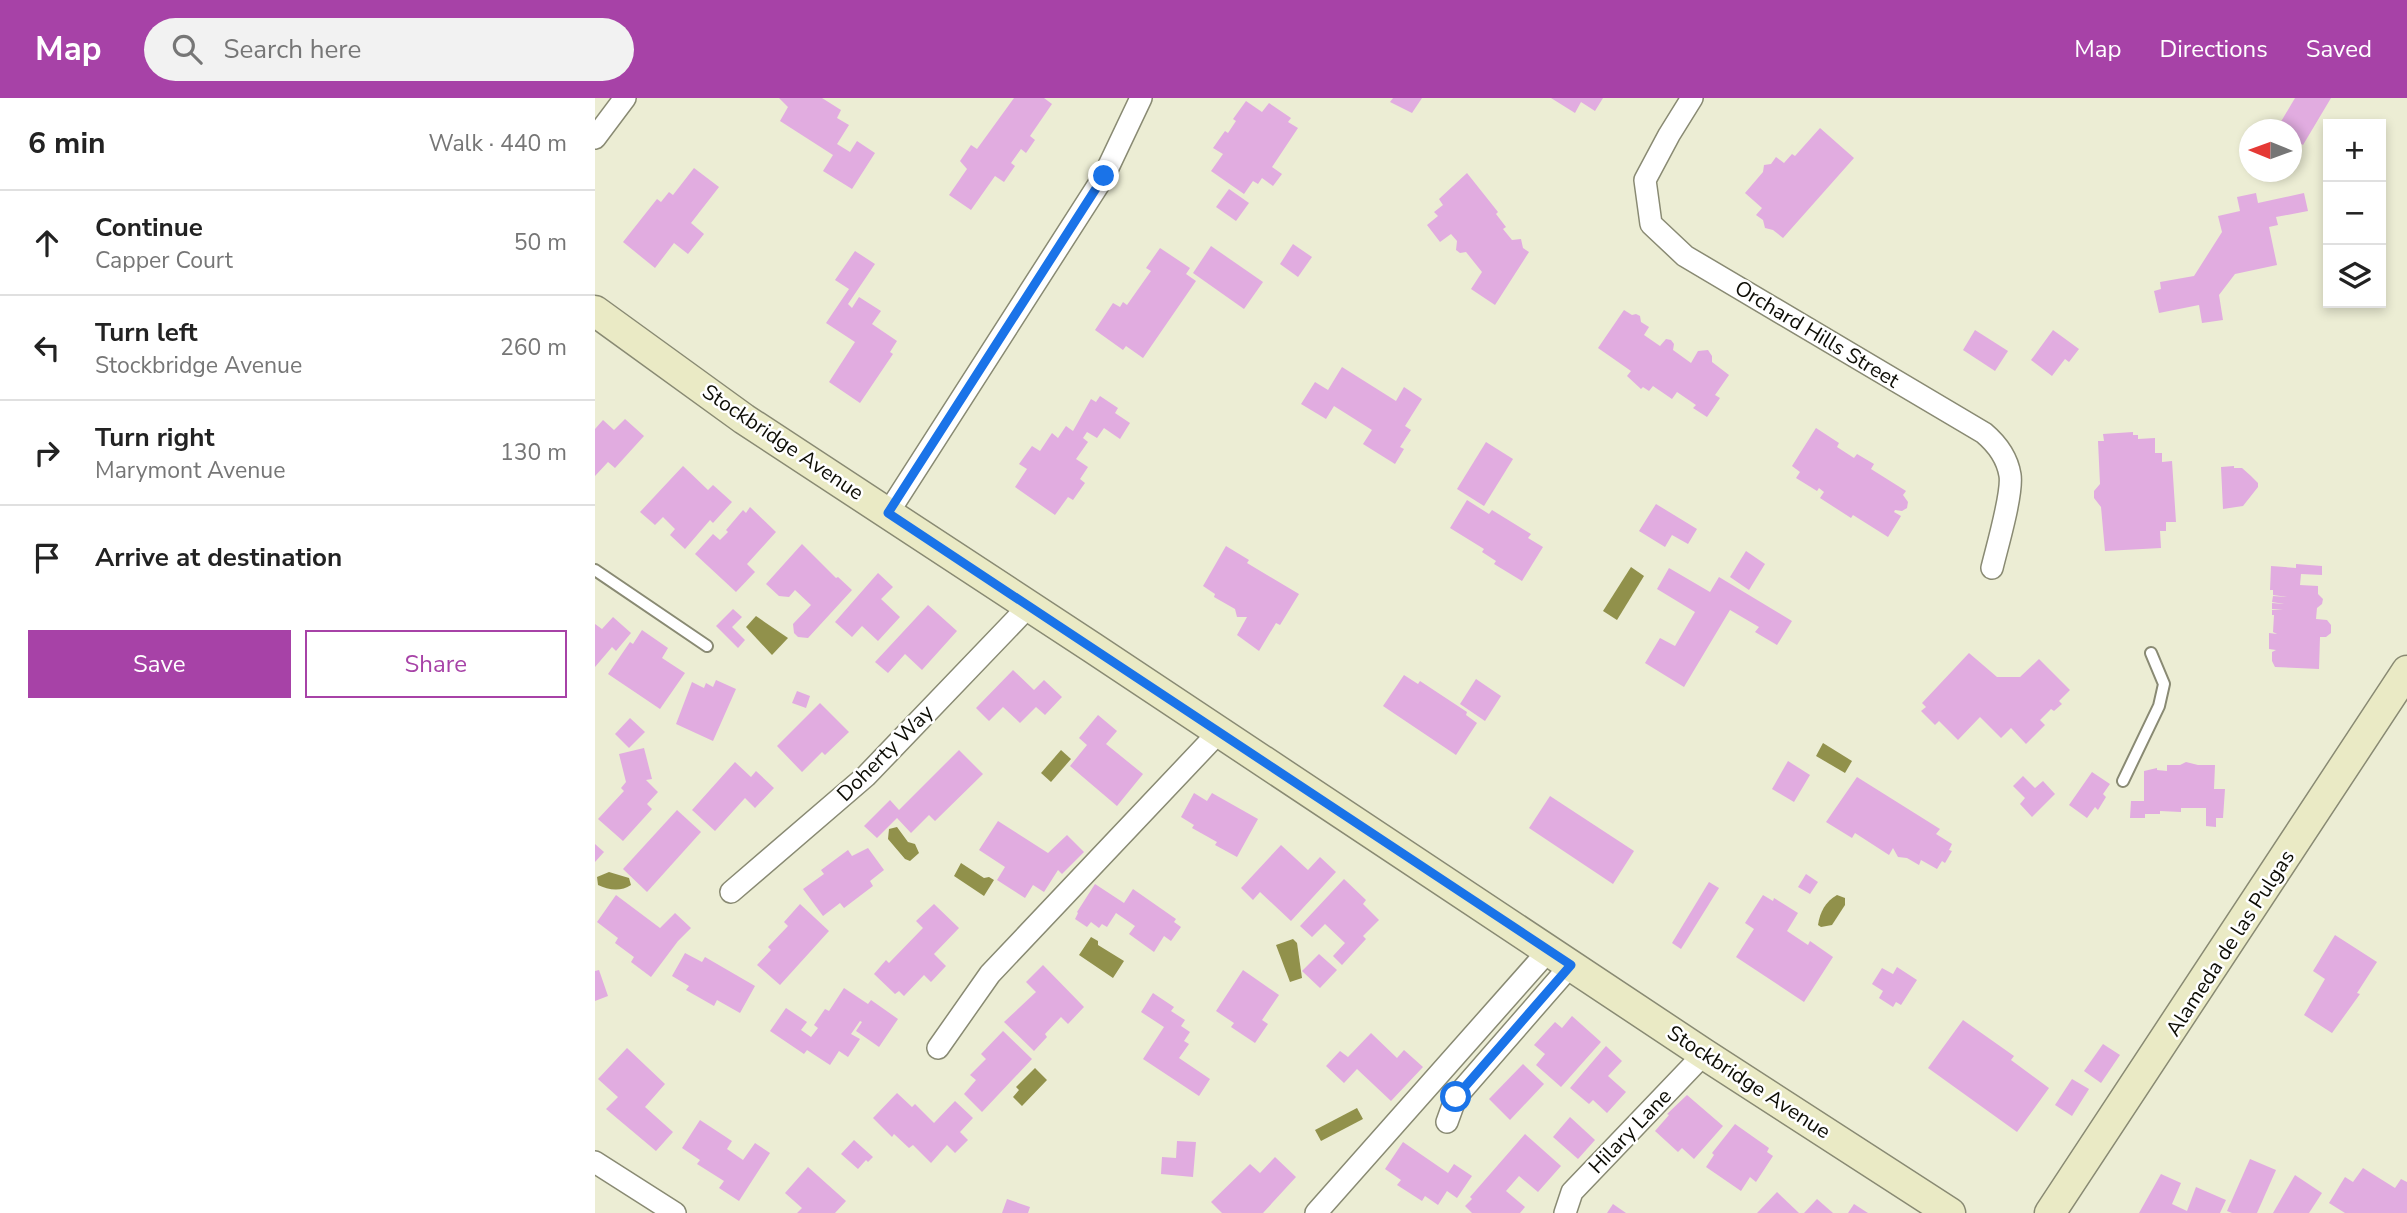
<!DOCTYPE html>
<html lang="en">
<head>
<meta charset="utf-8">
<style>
  :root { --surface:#fff; --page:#f2f2f2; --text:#222; --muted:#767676; --line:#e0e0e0; --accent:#a742a7 }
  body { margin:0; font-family:"Nunito Sans",sans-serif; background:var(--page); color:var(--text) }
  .controls { position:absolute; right:21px; top:21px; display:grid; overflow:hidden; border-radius:0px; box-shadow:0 4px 10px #0003 }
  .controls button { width:63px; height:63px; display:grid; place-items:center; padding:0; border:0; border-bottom:2px solid var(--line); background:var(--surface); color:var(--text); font:35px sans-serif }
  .compass { position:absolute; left:1644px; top:21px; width:63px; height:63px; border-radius:50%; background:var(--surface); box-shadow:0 4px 10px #0003; rotate:271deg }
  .stop { position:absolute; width:21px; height:21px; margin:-16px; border:5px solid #1a73e8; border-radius:50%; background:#fff }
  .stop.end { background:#1a73e8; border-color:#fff; box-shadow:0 2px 7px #0008 }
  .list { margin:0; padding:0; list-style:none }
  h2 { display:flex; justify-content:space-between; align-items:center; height:91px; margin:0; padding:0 28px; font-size:30px }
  h2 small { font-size:23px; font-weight:400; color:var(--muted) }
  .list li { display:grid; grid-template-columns:46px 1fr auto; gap:21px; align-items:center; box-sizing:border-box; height:105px; padding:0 28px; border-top:2px solid var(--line) }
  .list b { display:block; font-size:26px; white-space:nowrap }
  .list p { margin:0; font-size:23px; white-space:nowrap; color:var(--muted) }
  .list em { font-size:23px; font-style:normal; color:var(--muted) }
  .actions { display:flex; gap:14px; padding:21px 28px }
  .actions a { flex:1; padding:16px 0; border:2px solid var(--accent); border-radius:0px; text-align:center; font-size:24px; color:var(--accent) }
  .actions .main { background:var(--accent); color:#fff }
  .icon { flex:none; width:38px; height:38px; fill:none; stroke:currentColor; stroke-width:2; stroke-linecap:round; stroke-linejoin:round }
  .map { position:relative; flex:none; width:1812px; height:1115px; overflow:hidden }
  header { display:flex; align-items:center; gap:42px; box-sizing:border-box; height:98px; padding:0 35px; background:var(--accent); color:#fff }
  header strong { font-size:33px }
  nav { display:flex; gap:38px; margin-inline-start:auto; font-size:24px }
  .search { width:490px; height:63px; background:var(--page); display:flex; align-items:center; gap:18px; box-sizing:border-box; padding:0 24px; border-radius:38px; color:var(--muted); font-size:26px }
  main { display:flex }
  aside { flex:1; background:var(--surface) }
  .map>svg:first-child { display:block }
  .water { fill:#91914b }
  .building { fill:#e1ace0 }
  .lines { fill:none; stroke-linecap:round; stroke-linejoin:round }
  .lane-casing { stroke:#898a73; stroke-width:14 }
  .street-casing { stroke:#898a73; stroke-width:24 }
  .secondary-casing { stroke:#898a73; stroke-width:33 }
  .lane { stroke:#fff; stroke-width:10 }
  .street { stroke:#fff; stroke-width:21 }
  .secondary { stroke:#eaeac5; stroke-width:30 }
  .route { stroke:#1a73e8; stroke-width:9 }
  .labels { text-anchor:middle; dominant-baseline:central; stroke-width:5; stroke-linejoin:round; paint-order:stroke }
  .street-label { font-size:21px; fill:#0d0d05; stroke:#fff }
</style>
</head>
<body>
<header>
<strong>Map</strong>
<div class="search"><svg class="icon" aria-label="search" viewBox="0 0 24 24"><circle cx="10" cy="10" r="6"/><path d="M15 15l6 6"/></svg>Search here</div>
<nav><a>Map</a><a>Directions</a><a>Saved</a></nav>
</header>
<main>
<aside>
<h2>6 min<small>Walk · 440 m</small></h2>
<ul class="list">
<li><svg class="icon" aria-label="ahead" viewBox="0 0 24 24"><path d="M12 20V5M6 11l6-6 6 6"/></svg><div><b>Continue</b><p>Capper Court</p></div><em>50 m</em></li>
<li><svg class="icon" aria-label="left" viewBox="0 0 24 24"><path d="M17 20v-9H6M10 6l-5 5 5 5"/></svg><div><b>Turn left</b><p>Stockbridge Avenue</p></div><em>260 m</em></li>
<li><svg class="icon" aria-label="right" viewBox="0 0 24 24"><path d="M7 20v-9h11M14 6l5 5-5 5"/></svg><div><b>Turn right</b><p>Marymont Avenue</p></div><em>130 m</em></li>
<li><svg class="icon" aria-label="arrive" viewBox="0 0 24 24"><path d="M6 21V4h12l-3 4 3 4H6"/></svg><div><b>Arrive at destination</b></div></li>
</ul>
<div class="actions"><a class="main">Save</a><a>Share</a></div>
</aside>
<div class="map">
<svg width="1812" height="1115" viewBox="0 0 1812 1115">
  <rect width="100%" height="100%" fill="#ecedd4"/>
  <g class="water">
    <path d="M1036 469 1049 478 1022 522 1008 513Z"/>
    <path d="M161 518 193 540 177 557 151 529Z"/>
    <path d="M1228 645 1257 663 1250 675 1221 658Z"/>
    <path d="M466 652 476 661 456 684 446 675Z"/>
    <path d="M302 729 313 744 320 746 324 755 315 763 310 761 293 741 294 731Z"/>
    <path d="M366 765 389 780 394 779 399 782 389 798 359 778Z"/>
    <path d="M14 774 34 780 36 787C26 794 13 792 3 787L2 779Z"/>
    <path d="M1242 797 1250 800V807L1237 827 1226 829 1223 827C1225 814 1230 804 1242 797Z"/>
    <path d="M496 839 503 843V847L529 863 518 880 484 857Z"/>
    <path d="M698 841 702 845 707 880 695 884 681 847Z"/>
    <path d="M440 970 452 982 427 1008 418 999 424 992 421 989Z"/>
    <path d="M762 1010 768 1021 726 1043 720 1032Z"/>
  </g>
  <g class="building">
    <path d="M184 0H227L246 12 242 20 254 27 242 46 255 54 262 43 280 55 257 91 228 73 238 57 185 23 193 9Z"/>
    <path d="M419 0H449L457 6 435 38 440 42 431 55 426 51 416 65 420 68 409 84 400 78 376 112 354 97 372 71 365 63 376 47 382 51Z"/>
    <path d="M798 0H827L817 15 795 4Z"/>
    <path d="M956 0H1008L1000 13 986 4 980 15Z"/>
    <path d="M1700 0H1736L1708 47 1696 40V32H1681Z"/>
    <path d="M651 3 667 14 674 5 696 20 693 24 703 30 677 69 687 76 678 88 667 80 663 86 658 83 649 96 616 73 628 56 618 50 630 33 633 35 641 23 638 21Z"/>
    <path d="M1225 30 1259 60 1188 140 1178 132 1170 130 1168 122 1161 117 1167 110 1150 95 1168 74 1169 67 1176 66 1181 59 1189 65 1197 56 1200 58Z"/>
    <path d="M99 70 124 89 96 125 109 136 93 156 79 145 60 170 28 144 62 101 66 104 74 94 78 97Z"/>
    <path d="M872 75 903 114 901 116 911 129 908 131 917 142 926 141 928 150 934 154 900 207 876 191 887 174 871 154 865 155 861 152 862 143 856 136 845 144 832 127 843 118 839 114 848 107 844 101Z"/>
    <path d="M634 91 654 105 641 123 621 109Z"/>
    <path d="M1661 95 1663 105 1709 95 1713 113 1681 119 1683 127 1674 129 1682 167 1640 176 1624 197 1628 222 1607 225 1604 207 1564 215 1559 193 1566 191 1565 184 1599 178 1627 134 1623 118 1645 113 1642 99Z"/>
    <path d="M698 146 717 159 703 179 685 166Z"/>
    <path d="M616 148 668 184 649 211 598 175Z"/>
    <path d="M565 150 595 170 591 176 601 183 548 260 531 248 528 252 500 232 518 205 525 209 528 204 532 207 556 173 551 170Z"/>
    <path d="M260 153 280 166 253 206 257 210 264 199 286 213 277 226 302 243 295 254 298 256 265 305 234 284 260 244 231 225 254 191 240 182Z"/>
    <path d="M1029 212 1037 217 1041 216 1045 218 1046 224 1054 229 1049 237 1065 248 1071 241 1076 242 1079 246 1078 252 1096 265 1103 253 1113 252 1117 258V264L1134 277 1120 297 1125 300 1112 319 1098 310 1101 307 1082 294 1077 301 1058 288 1054 293 1048 289 1046 291 1032 278 1036 273 1003 250Z"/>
    <path d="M1380 232 1413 253 1400 273 1368 252Z"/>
    <path d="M1458 232 1484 251 1474 264 1470 261 1457 278 1436 262Z"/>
    <path d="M747 269 801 303 809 289 827 301 810 328 816 332 805 349 809 351 800 366 768 346 777 332 739 308 731 321 706 306 720 284 733 292Z"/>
    <path d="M505 298 523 310 520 315 535 325 525 341 509 330 502 340 492 334 488 340 493 344 481 361 493 369 485 381 490 385 478 402 473 399 460 417 420 389 432 371 424 366 437 348 445 353 457 335 463 340 471 328 478 333 496 301 501 304Z"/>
    <path d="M30 321 49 338 20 370 13 364 0 378V331L8 322 19 332Z"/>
    <path d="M1221 330 1244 345 1242 349 1259 360 1262 356 1279 366 1276 371 1311 393 1308 397 1313 404 1312 410 1307 413 1300 412 1299 414 1306 418 1293 439 1258 417 1256 420 1225 400 1229 394 1224 390 1222 393 1201 380 1205 374 1197 368Z"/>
    <path d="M1538 334V337H1543V341L1560 340V355H1567V364L1577 363 1581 424H1571V433H1565L1566 450 1510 453 1506 409 1499 400V393L1505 386 1503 343H1509L1508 336Z"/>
    <path d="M891 344 918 361 889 408 862 391Z"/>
    <path d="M88 368 113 392 118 387 137 404 118 425 115 422 90 451 75 437 80 431 68 419 60 427 45 414Z"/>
    <path d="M1639 368V370H1647L1656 378 1663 385V389L1648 408 1628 411 1626 369Z"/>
    <path d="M872 402 894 416 897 412 936 436 933 440 948 449 927 483 899 466 901 463 887 454 889 451 855 430Z"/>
    <path d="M1061 406 1102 431 1093 446 1077 437 1070 449 1044 433Z"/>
    <path d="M155 409 181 434 152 466 160 474 141 494 100 456 118 436 125 442 133 434 131 432 148 412 151 415Z"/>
    <path d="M207 446 241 480 243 479 257 492 213 540 203 539 199 535 198 526 216 507 200 492 194 499 184 498 171 486Z"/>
    <path d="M631 448 654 462 652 465 704 496 685 527 681 525 664 553 642 537 652 519H642L640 511 619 499 620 496 608 488Z"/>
    <path d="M1151 453 1170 466 1154 492 1135 479Z"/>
    <path d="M1701 466 1727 468V477L1706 476 1705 487 1723 488V496L1728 501 1727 506 1722 510 1721 521 1732 522 1736 527V535L1731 539H1725L1724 571 1680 569 1677 563V554L1681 552 1674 551V535L1682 536 1678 534 1679 517H1677V512H1688L1677 511V505L1689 506 1677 504 1678 498 1692 499 1678 497V492H1675L1676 468 1701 470Z"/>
    <path d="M1074 470 1115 494 1124 479 1197 523 1182 547 1160 534 1164 529 1135 512 1089 589 1050 565 1065 540 1080 548 1100 514 1062 491Z"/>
    <path d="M283 475 298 489 286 501 305 519 283 543 267 528 257 539 240 524Z"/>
    <path d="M333 507 362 533 327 572 310 556 293 575 280 564Z"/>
    <path d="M138 511 147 519 137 529 150 542 143 550 121 528Z"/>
    <path d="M18 519 36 535 21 553 17 549 0 569V526L7 531Z"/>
    <path d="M47 532 73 550 67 560 90 575 65 611 13 576 35 544 38 546Z"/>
    <path d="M1374 555 1402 579H1425L1444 561 1475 592 1464 603 1467 606 1459 613 1456 611 1445 622 1450 627 1431 646 1416 630 1406 640 1385 619 1363 642 1344 623 1340 627 1326 613 1331 609 1327 605Z"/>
    <path d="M418 572 439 592 449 582 467 599 450 617 441 609 425 625 408 609 394 623 381 610Z"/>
    <path d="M809 577 823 586 825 583 872 614 871 617 882 625 861 657 788 608Z"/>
    <path d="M881 581 906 598 890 623 865 606Z"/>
    <path d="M121 582 141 591 118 643 81 626 97 584 109 590 111 585 118 589Z"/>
    <path d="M202 593 215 598 211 610 197 605Z"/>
    <path d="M225 605 254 634 230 657 227 654 207 674 182 648Z"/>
    <path d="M503 617 522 633 511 646 548 676 522 708 475 668 492 647 484 640Z"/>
    <path d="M35 620 50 634 34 650 20 636Z"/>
    <path d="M49 650 57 681 51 682 63 694 52 706 57 711 28 743 3 721 29 693 26 690 31 684 24 656Z"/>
    <path d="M364 652 388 676 340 723 334 717 316 735 302 720 282 740 269 728 295 702 304 712Z"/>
    <path d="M1193 663 1215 677 1199 704 1177 691Z"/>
    <path d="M140 664 156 679 161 673 179 690 160 710 150 700 120 733 97 712Z"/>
    <path d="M1591 664 1603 667H1620L1619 691H1630L1628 720H1621V729L1611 728V710H1586V714L1565 713V716H1550V720H1535L1536 703H1549V673L1562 670V672L1572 673V667H1585Z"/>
    <path d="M1497 674 1515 686 1508 696 1511 699 1503 712 1500 709 1492 720 1474 707Z"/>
    <path d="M1428 678 1440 690 1448 683 1460 696 1437 719 1425 706 1430 700 1418 688Z"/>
    <path d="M1262 679 1345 731 1341 736 1357 746 1354 752 1357 753 1350 765 1347 763 1342 771 1326 762 1324 767 1312 760 1303 759 1298 750 1294 757 1260 735 1257 740 1231 724Z"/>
    <path d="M599 695 612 703 617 695 663 721 642 759 620 747 622 744 597 730 599 727 586 719Z"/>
    <path d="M955 698 1039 753 1018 786 934 730Z"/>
    <path d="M82 712 106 734 52 794 28 771Z"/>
    <path d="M403 723 453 755 472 737 489 754 467 776 463 772 449 794 438 787 430 800 402 782 410 769 384 752Z"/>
    <path d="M0 746 9 754 0 764Z"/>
    <path d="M686 747 713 772 725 759 741 774 696 823 665 794 658 802 646 790Z"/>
    <path d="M273 750 289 772 275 783 278 788 249 810 245 805 228 818 208 791 229 776 226 772 253 752 257 758Z"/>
    <path d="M1211 776 1223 784 1215 796 1203 789Z"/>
    <path d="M749 781 771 802 768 806 784 822 768 838 771 841 747 867 738 858 750 845 730 826 717 839 705 828Z"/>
    <path d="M1114 784 1124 790 1086 851 1077 845Z"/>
    <path d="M500 786 529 805 538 791 581 821 579 824 586 829 576 843 569 838 559 854 534 836 540 828 521 815 512 829 507 826 504 830 496 824 492 829 480 821 483 815 482 814Z"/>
    <path d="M21 797 65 830 80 815 96 830 83 843 56 879 36 864 39 859 20 845 23 840 2 824Z"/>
    <path d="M1168 797 1178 803 1179 800 1203 815 1192 833 1213 847 1215 843 1238 859 1209 904 1141 859 1159 831 1150 825Z"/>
    <path d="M205 806 234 833 185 887 162 867 176 852 173 849 193 828 189 824Z"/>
    <path d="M339 806 364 830 339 856 351 868 336 884 329 877 309 898 304 893 300 896 279 876 291 862 294 865 328 830 321 823Z"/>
    <path d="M1740 837 1782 864 1762 895 1765 896 1737 935 1709 917 1730 881 1718 873Z"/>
    <path d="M90 855 107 864 110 859 160 888 145 915 122 902 119 908 91 892 94 888 77 878Z"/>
    <path d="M724 856 742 872 725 890 707 873Z"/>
    <path d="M448 867 489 909 473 926 466 919 450 936 452 939 439 953 409 924 441 894 431 884Z"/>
    <path d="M1302 869 1322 882 1306 907 1301 904 1298 909 1284 900 1288 893 1277 886 1287 870 1298 876Z"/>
    <path d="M4 872 13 898 0 903V873Z"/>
    <path d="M648 872 684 897 667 922 673 926 660 945 636 929 639 925 621 913Z"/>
    <path d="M249 890 273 906 276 902 303 921 284 949 261 933 267 924 265 923 256 936 265 941 253 959 244 953 235 967 212 952 209 956 175 933 191 910 212 924 206 932 216 939 223 930 219 927 230 911 234 913Z"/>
    <path d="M558 895 579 909 576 913 590 922 586 928 595 934 589 943 594 946 584 960 615 981 604 998 548 961 569 929 546 914Z"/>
    <path d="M977 918 1006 944 966 989 941 967 950 956 939 947 960 924 967 930Z"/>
    <path d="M1368 922 1419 958 1416 962 1454 990 1422 1034 1333 970Z"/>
    <path d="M408 933 437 961 387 1014 369 996 381 982 375 977 391 961 386 956Z"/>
    <path d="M776 935 802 960 809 952 828 969 796 1003 762 971 749 985 731 968 745 953 753 959Z"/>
    <path d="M1508 946 1525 957 1506 985 1489 973Z"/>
    <path d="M1011 948 1027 963 1013 978 1031 994 1012 1015 998 1002 994 1006 975 990Z"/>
    <path d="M32 950 70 986 50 1009 78 1034 61 1053 11 1011 23 999 3 981Z"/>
    <path d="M928 966 949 986 915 1022 894 1001Z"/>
    <path d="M1477 981 1494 991 1477 1018 1460 1007Z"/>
    <path d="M302 995 317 1009 320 1006 339 1025 360 1003 378 1020 365 1034 373 1042 360 1055 352 1047 336 1065 318 1047 314 1050 299 1036 297 1039 278 1020Z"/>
    <path d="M1092 997 1128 1028 1099 1061 1087 1050 1083 1054 1060 1033 1074 1017 1072 1016Z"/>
    <path d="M975 1019 1000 1042 983 1061 958 1039Z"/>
    <path d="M105 1022 137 1043 132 1051 148 1062 160 1045 175 1055 144 1103 124 1090 129 1083 102 1066 105 1062 87 1050Z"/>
    <path d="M1140 1026 1174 1050 1172 1054 1178 1058 1161 1084 1155 1079 1146 1093 1111 1069 1119 1057 1117 1055Z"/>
    <path d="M930 1036 966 1068 943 1094 924 1078 911 1093 930 1109 925 1115H877L870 1108 877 1101 875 1099Z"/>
    <path d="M259 1042 278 1059 273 1064 271 1062 263 1071 246 1056Z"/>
    <path d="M582 1043 601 1044 598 1079 566 1076 567 1059 581 1060Z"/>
    <path d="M808 1044 853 1075 859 1066 877 1078 862 1100 852 1093 843 1107 830 1098 827 1103 802 1087 806 1082 790 1071Z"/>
    <path d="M680 1059 701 1079 668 1115H627L616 1104 655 1066 665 1075Z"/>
    <path d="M1655 1061 1681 1072 1662 1115H1637L1632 1113Z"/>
    <path d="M213 1069 251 1103 240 1115H202L207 1110 190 1095Z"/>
    <path d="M1768 1070 1800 1090 1806 1081 1812 1084V1115H1750L1734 1105 1750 1079 1758 1084Z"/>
    <path d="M1566 1076 1586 1085 1577 1106 1592 1113 1601 1089 1631 1102 1625 1115H1544Z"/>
    <path d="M1700 1077 1727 1095 1714 1115H1678Z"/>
    <path d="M1182 1094 1204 1115H1162Z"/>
    <path d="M412 1101 435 1109 433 1115H407Z"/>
    <path d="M1222 1101 1238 1115H1209Z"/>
    <path d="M1018 1106 1031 1115H1012Z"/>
    <path d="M1259 1106 1273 1115H1253Z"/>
  </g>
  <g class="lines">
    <g class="lane-casing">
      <g id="lane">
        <path d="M0 472 112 548"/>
        <path d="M1528 683 1564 608 1569 586 1556 555"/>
      </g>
    </g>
    <g class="street-casing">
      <g id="street">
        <path d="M1097 0 1074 37 1050 82 1056 126 1090 158 1389 335C1402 346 1412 359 1415 377 1418 395 1402 449 1397 470"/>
        <path d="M0 40 30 0"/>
        <path d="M293 415 509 78 546 0"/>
        <path d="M136 794 271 678 434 508"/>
        <path d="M343 950 395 876 624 634"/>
        <path d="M852 1024 861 999 976 867"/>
        <path d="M0 1064 80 1115"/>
        <path d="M721 1115 954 852"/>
        <path d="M970 1115 977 1094 1109 956"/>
      </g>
    </g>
    <g class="secondary-casing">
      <g id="secondary">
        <path d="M0 213 149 321 498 550 1109 956 1355 1115"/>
        <path d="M1455 1115 1812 573"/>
      </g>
    </g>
    <use href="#lane" class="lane"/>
    <use href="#street" class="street"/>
    <use href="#secondary" class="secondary"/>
  </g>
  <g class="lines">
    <path class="route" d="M509 78 293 415 976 867 861 999"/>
  </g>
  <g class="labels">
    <g class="street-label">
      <text transform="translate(1222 236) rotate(31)">Orchard Hills Street</text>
      <text transform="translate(188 344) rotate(34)">Stockbridge Avenue</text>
      <text transform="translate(290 655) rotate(-45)">Doherty Way</text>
      <text transform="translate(1635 845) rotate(-57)">Alameda de las Pulgas</text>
      <text transform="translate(1154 984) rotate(33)">Stockbridge Avenue</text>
      <text transform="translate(1035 1033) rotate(-46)">Hilary Lane</text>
    </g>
  </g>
</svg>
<div class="controls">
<button>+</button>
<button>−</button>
<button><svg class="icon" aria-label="layers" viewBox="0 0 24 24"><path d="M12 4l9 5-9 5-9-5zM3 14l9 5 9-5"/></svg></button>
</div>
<svg class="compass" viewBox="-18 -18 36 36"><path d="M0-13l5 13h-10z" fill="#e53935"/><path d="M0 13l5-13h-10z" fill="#767676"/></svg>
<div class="stop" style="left:861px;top:999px"></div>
<div class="stop end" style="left:509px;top:78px"></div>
</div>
</main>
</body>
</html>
